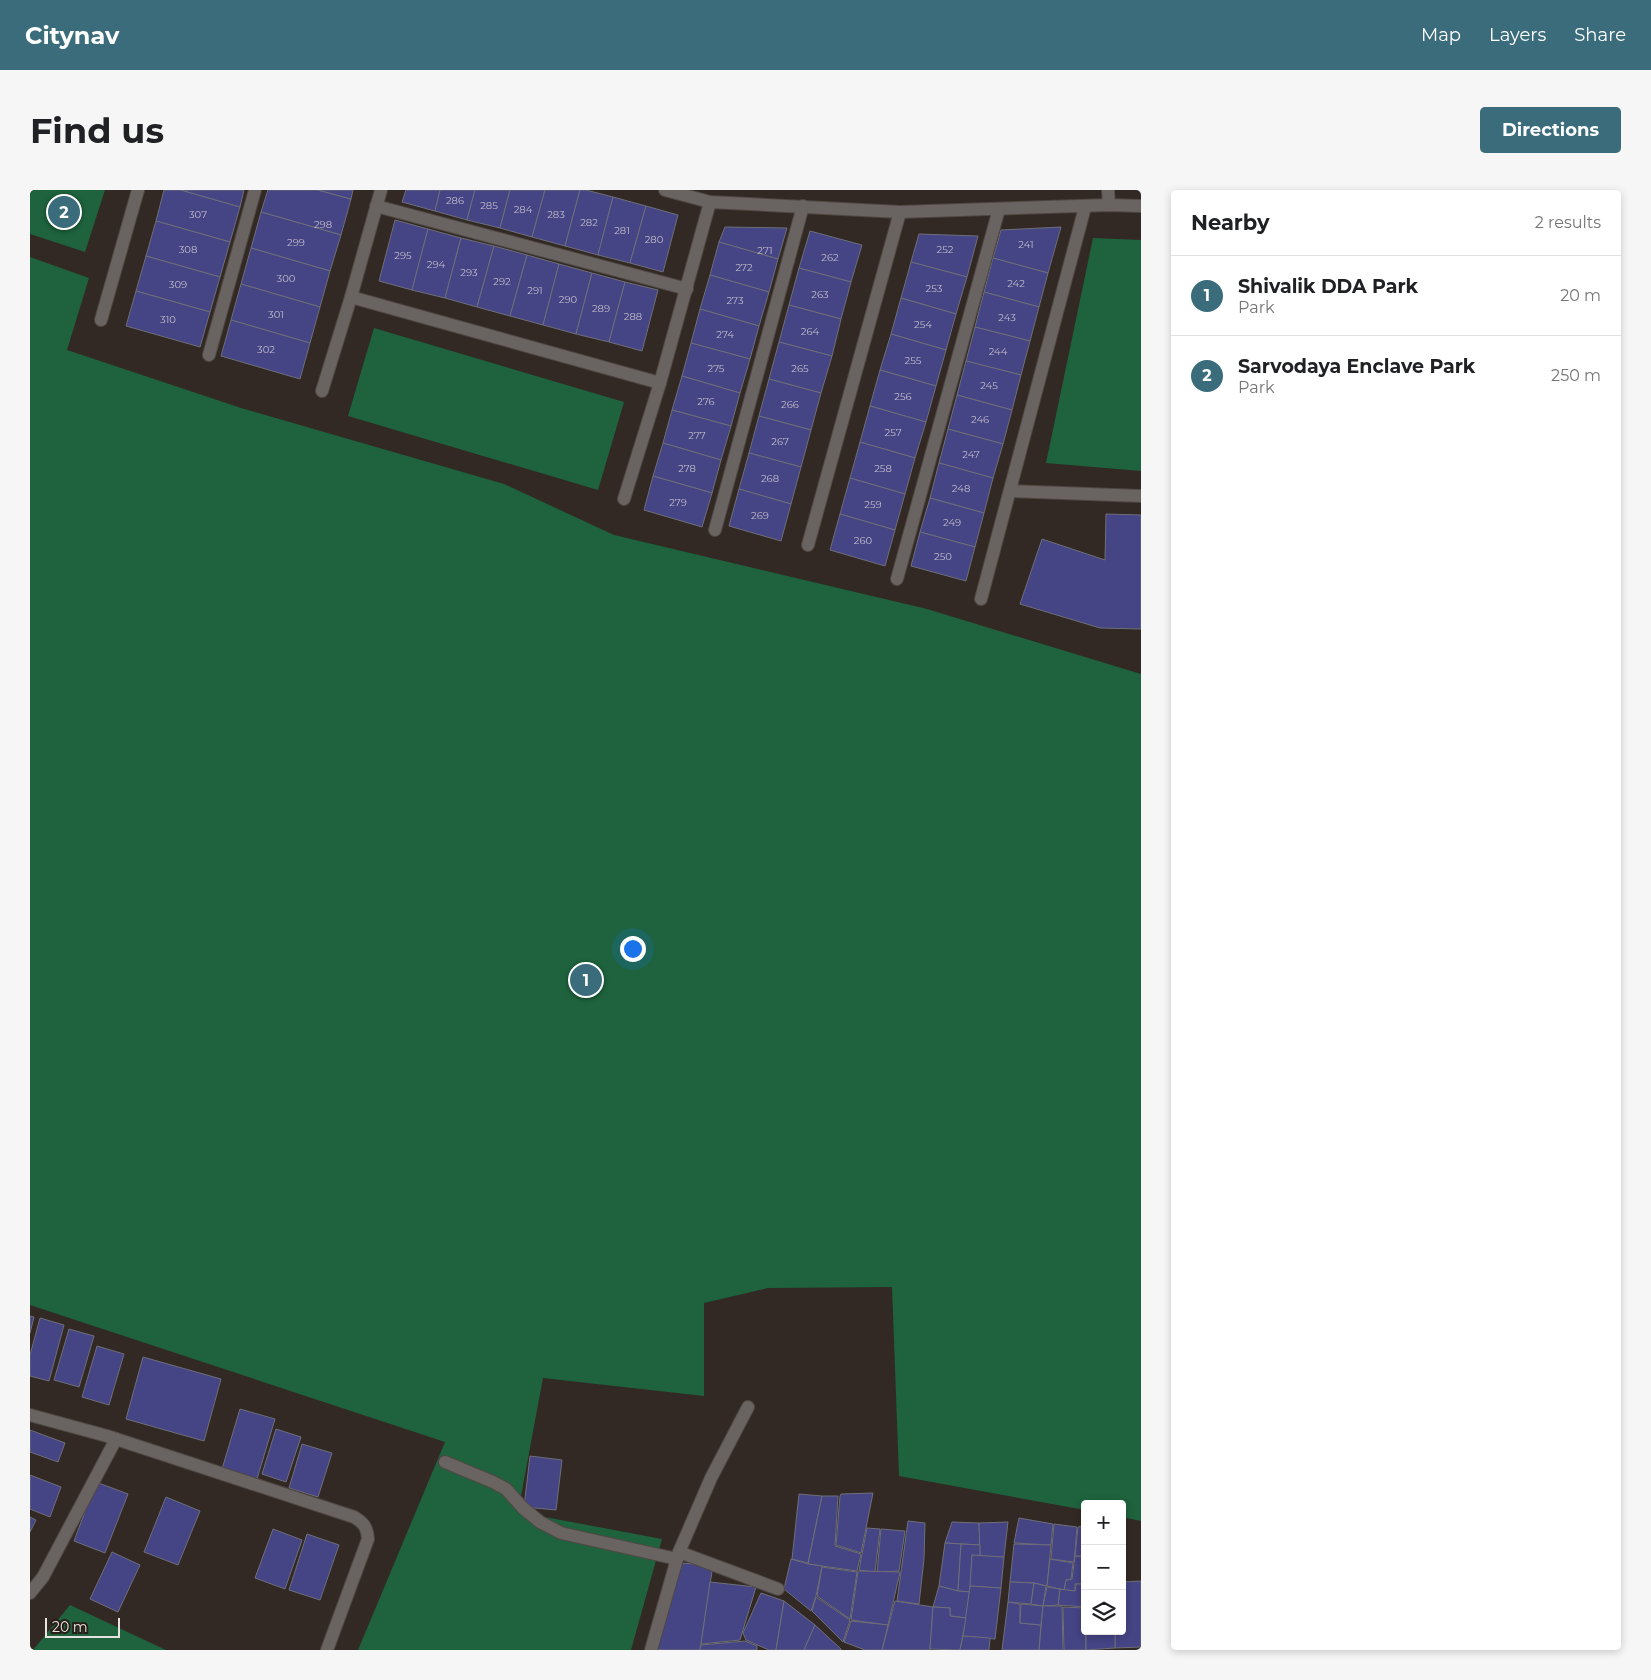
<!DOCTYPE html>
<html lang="en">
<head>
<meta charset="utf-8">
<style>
  :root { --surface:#fff; --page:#f6f6f6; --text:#202124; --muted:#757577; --line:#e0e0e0; --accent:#3a6c7b }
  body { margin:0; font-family:Montserrat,sans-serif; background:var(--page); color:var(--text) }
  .controls { position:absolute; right:15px; bottom:15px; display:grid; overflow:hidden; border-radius:5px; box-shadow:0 2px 8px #0003 }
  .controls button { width:45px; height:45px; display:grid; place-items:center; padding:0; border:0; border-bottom:1px solid var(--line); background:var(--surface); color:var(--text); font:25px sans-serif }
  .scale { position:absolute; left:15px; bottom:12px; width:75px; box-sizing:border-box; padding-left:5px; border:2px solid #e9e3df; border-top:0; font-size:14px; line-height:18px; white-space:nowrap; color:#e9e3df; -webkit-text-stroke:4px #281f1a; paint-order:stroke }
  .you { position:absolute; left:602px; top:758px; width:18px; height:18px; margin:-12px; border:4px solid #fff; border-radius:50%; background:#1a73e8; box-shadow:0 0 0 8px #1a73e833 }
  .badge { display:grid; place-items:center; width:32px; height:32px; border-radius:50%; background:var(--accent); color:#fff; font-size:16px; font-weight:700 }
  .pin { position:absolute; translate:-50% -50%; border:2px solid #fff; box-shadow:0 1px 5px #0006 }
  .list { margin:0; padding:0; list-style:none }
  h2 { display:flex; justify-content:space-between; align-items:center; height:65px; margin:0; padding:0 20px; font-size:21px }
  h2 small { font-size:16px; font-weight:400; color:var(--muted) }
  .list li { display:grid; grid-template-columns:32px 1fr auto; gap:15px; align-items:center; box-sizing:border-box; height:80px; padding:0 20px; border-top:1px solid var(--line) }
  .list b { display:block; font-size:19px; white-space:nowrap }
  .list p { margin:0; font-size:16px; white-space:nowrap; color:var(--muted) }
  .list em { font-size:16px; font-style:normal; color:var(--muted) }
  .icon { flex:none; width:28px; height:28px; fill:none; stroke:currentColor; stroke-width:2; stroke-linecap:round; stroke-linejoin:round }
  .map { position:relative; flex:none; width:1111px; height:1460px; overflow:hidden; border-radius:5px }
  header { display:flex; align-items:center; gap:30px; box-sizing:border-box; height:70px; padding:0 25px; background:var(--accent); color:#fff }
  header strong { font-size:24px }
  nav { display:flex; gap:28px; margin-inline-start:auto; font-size:18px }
  .intro { display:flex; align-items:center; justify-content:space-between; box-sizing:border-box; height:120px; padding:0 30px }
  h1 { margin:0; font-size:35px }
  .button { padding:12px 22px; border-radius:5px; background:var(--accent); color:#fff; font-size:18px; font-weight:700 }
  main { display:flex; gap:30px; padding:0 30px }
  aside { flex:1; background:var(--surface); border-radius:5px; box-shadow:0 2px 8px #0003 }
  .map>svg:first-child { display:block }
  .green { fill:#1e633d }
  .building { fill:#454485; stroke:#6e6f79 }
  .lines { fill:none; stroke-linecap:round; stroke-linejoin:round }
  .lane-casing { stroke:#4f4742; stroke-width:14 }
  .street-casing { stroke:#4f4742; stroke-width:14 }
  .lane { stroke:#696362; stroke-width:12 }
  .street { stroke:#696362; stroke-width:12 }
  .labels { text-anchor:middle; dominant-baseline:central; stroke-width:4.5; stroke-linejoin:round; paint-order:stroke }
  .number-label { font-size:10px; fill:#c0bbc8 }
</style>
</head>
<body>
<header>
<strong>Citynav</strong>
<nav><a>Map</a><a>Layers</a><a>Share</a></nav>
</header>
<div class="intro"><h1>Find us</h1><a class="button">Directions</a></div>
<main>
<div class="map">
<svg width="1111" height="1460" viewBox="0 0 1111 1460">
  <rect width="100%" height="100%" fill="#322924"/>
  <g class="green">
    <path d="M0 0H75L55 62 0 44Z"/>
    <path d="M1063 48 1111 50V281L1016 273Z"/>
    <path d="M0 67 59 88 37 160 211 218 474 294 584 345 897 419 1111 484V1331L1092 1327V1314H1055V1320L869 1286 862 1097 738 1098 674 1113V1206L513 1188 488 1322 632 1349 601 1460H328L415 1252 0 1115Z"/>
    <path d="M344 138 594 212 568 300 318 226Z"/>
    <path d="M40 1415 136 1460H3Z"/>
  </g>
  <g class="building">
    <path d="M134 0H151L210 17 200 52 126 31Z"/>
    <path d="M151 0H214L210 17Z"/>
    <path d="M238 0H288L321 9 311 45 231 22Z"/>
    <path d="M288 0H323L321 9Z"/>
    <path d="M376 0H410L405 21 372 12Z"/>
    <path d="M410 0H445L437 30 405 21Z"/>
    <path d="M445 0H480L470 38 437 30Z"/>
    <path d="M480 0H515L502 47 470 38Z"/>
    <path d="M515 0H550L535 56 502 47Z"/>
    <path d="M550 0H556L583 7 568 65 535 56Z"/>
    <path d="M583 7 616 16 600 73 568 65Z"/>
    <path d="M616 16 648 25 633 82 600 73Z"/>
    <path d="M231 22 311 45 300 81 221 58Z"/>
    <path d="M365 30 398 39 382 100 349 91Z"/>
    <path d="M126 31 200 52 190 87 116 66Z"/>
    <path d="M695 37 757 38 748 69 689 52Z"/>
    <path d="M1031 37 1018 83 963 68 971 40Z"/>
    <path d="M398 39 431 48 415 108 382 100Z"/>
    <path d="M780 41 832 55 821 92 769 78Z"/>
    <path d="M889 44 948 46 937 87 881 72Z"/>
    <path d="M431 48 464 56 447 117 415 108Z"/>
    <path d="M689 52 748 69 739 102 680 85Z"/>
    <path d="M464 56 497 65 480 126 447 117Z"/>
    <path d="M221 58 300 81 290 117 211 94Z"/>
    <path d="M497 65 529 74 513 135 480 126Z"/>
    <path d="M116 66 190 87 180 122 106 101Z"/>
    <path d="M963 68 1018 83 1009 117 954 102Z"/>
    <path d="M881 72 937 87 926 124 871 108Z"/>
    <path d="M529 74 562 83 546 144 513 135Z"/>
    <path d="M769 78 821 92 811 129 759 115Z"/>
    <path d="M562 83 595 92 579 152 546 144Z"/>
    <path d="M680 85 739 102 729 136 670 119Z"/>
    <path d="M595 92 628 100 612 161 579 152Z"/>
    <path d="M211 94 290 117 280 153 201 130Z"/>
    <path d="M106 101 180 122 170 157 96 136Z"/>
    <path d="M954 102 1009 117 1000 151 945 137Z"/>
    <path d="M871 108 926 124 916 160 861 144Z"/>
    <path d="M759 115 811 129 802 166 749 152Z"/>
    <path d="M670 119 729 136 720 169 661 153Z"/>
    <path d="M201 130 280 153 270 189 191 166Z"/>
    <path d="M945 137 1000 151 991 185 936 171Z"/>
    <path d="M861 144 916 160 906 196 850 180Z"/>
    <path d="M749 152 802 166 791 203 739 189Z"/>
    <path d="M661 153 720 169 710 203 652 186Z"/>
    <path d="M936 171 991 185 982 220 927 205Z"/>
    <path d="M850 180 906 196 896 232 840 216Z"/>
    <path d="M652 186 710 203 701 236 642 220Z"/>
    <path d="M739 189 791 203 781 240 729 226Z"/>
    <path d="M927 205 982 220 973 254 918 239Z"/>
    <path d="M840 216 896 232 885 268 830 252Z"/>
    <path d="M642 220 701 236 691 270 633 253Z"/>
    <path d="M729 226 781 240 771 277 719 263Z"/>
    <path d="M918 239 973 254 963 288 909 273Z"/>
    <path d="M830 252 885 268 875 304 820 288Z"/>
    <path d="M633 253 691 270 682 303 623 286Z"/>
    <path d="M719 263 771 277 761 314 709 299Z"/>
    <path d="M909 273 963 288 954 323 900 308Z"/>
    <path d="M623 286 682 303 672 337 614 320Z"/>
    <path d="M820 288 875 304 865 340 810 324Z"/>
    <path d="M709 299 761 314 751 351 699 336Z"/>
    <path d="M900 308 954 323 945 357 890 342Z"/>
    <path d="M810 324 865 340 855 376 800 360Z"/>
    <path d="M1076 324 1111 325V439L1070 438 990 414 1012 349 1075 370Z"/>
    <path d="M890 342 945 357 936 391 881 376Z"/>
    <path d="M0 1126 4 1127 0 1143Z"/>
    <path d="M10 1128 34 1135 19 1191 0 1186V1165Z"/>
    <path d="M39 1139 64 1146 49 1197 24 1190Z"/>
    <path d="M67 1156 94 1164 79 1215 52 1207Z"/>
    <path d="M113 1167 191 1189 174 1251 96 1229Z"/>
    <path d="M210 1219 245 1229 227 1289 192 1279Z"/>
    <path d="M246 1239 271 1247 256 1292 232 1284Z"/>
    <path d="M0 1240 35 1253 28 1272 0 1262Z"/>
    <path d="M272 1254 302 1263 288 1307 259 1298Z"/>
    <path d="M500 1266 532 1270 526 1320 494 1317Z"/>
    <path d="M0 1285 31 1297 20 1327 0 1319Z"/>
    <path d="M66 1292 98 1304 75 1363 44 1351Z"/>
    <path d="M843 1303 831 1363 806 1355 810 1306 811 1304Z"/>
    <path d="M769 1304 792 1306 778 1373 762 1369Z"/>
    <path d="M792 1306H808L805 1356 831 1364 827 1381 778 1374Z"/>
    <path d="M136 1307 170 1321 148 1375 114 1362Z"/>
    <path d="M0 1327 6 1330 0 1342Z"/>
    <path d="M989 1328 1023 1334 1021 1355 984 1353Z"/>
    <path d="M878 1331 895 1333 894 1369 889 1414 867 1411Z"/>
    <path d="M922 1332 949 1333 950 1355 915 1353Z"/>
    <path d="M978 1332 974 1367 950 1366 949 1333Z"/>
    <path d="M1024 1334 1047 1337 1044 1372 1021 1369Z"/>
    <path d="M1055 1336V1366H1045L1048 1337Z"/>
    <path d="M837 1338 850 1339 845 1382 829 1380Z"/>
    <path d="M243 1339 272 1350 255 1399 225 1388Z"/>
    <path d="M851 1339 875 1341 869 1381 847 1382Z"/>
    <path d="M277 1344 309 1355 290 1410 259 1400Z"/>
    <path d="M915 1353 931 1354 928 1401 909 1396Z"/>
    <path d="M931 1354 950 1355V1366L942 1365 940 1402 928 1401Z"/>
    <path d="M984 1354 1021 1355 1017 1396 1004 1393 980 1392Z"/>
    <path d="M82 1362 110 1375 88 1422 60 1409Z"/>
    <path d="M942 1365 974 1367 971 1398 940 1396Z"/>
    <path d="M1045 1366 1055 1367V1394H1045V1401H1034L1036 1390 1042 1389Z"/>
    <path d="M761 1369 778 1374 792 1376 786 1406 781 1421 754 1399Z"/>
    <path d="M1020 1369 1043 1373 1041 1389 1036 1390 1034 1400 1017 1396Z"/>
    <path d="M650 1373 683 1375 670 1460H632L626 1459Z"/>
    <path d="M792 1377 827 1382 820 1429 787 1406Z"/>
    <path d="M828 1381 870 1382 858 1435 821 1430Z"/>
    <path d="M1111 1391V1457L1085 1458V1441H1092V1392Z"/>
    <path d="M680 1392 726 1397 710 1450 671 1454Z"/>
    <path d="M980 1392 1004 1393 1001 1414 978 1412Z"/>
    <path d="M1004 1393 1016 1396 1013 1416 1001 1414Z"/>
    <path d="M1046 1394H1055V1417L1028 1415 1030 1399 1045 1401Z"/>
    <path d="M909 1396 928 1401 940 1402 936 1428 920 1426V1418L903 1417Z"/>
    <path d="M940 1396 971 1398 965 1449 933 1446Z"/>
    <path d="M1017 1397 1030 1399 1028 1415 1013 1416Z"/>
    <path d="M731 1403 754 1411 746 1460H739L716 1450 713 1443Z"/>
    <path d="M786 1407 820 1430 813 1452 782 1421Z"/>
    <path d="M754 1411 785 1435 774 1460H746Z"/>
    <path d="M865 1411 903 1417 900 1460H852Z"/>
    <path d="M978 1412 990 1414V1433L1011 1435 1009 1460H972Z"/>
    <path d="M991 1414 1013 1416 1011 1435 990 1433Z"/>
    <path d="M1013 1416H1032L1033 1460H1009Z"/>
    <path d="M903 1417 920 1418V1426L936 1428 930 1460 900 1459Z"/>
    <path d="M1033 1417 1055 1418 1056 1460H1034Z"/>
    <path d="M821 1431 858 1435 852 1460H835L814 1452Z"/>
    <path d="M785 1435 811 1459V1460H774Z"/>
    <path d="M1056 1441H1085V1458L1056 1460Z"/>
    <path d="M933 1446 960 1448 959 1460H930Z"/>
    <path d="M715 1451 727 1456V1460H670L671 1455Z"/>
  </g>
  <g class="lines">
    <g class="lane-casing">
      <g id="lane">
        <path d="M346 16 657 99"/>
        <path d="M179 165 225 0"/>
        <path d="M980 301 1111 306"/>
        <path d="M415 1272 463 1292 476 1299 493 1318 510 1332 531 1343 647 1369"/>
        <path d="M649 1362 748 1399"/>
      </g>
    </g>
    <g class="street-casing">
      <g id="street">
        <path d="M635 0 680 12 870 22 1079 15 1111 16"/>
        <path d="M1078 0 1079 15"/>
        <path d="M321 107 630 193"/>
        <path d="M71 130 108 0"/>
        <path d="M292 201 321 107 351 0"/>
        <path d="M594 309 630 193 680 12"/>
        <path d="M685 340 773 16"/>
        <path d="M778 355 870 22"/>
        <path d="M867 389 969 19"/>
        <path d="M951 409 1055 17"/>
        <path d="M0 1225 77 1246 324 1327C334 1333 337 1337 338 1349L297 1460"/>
        <path d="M0 1403 13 1387 86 1249"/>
        <path d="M621 1460 649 1362 681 1288 718 1217"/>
      </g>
    </g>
    <use href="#lane" class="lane"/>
    <use href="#street" class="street"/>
  </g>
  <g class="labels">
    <g class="number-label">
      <text x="425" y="10">286</text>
      <text x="459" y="15">285</text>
      <text x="493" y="19">284</text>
      <text x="168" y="24">307</text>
      <text x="526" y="24">283</text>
      <text x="559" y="32">282</text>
      <text x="293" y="34">298</text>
      <text x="592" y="40">281</text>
      <text x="624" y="49">280</text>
      <text x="266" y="52">299</text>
      <text x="996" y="54">241</text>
      <text x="158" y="59">308</text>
      <text x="915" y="59">252</text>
      <text x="735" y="60">271</text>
      <text x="373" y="65">295</text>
      <text x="800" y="67">262</text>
      <text x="406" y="74">294</text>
      <text x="714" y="77">272</text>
      <text x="439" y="82">293</text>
      <text x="256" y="88">300</text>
      <text x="472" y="91">292</text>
      <text x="986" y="93">242</text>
      <text x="148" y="94">309</text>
      <text x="904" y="98">253</text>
      <text x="505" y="100">291</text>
      <text x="790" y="104">263</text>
      <text x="538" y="109">290</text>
      <text x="705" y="110">273</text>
      <text x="571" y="118">289</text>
      <text x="246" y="124">301</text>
      <text x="603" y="126">288</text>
      <text x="977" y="127">243</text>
      <text x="138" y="129">310</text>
      <text x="893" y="134">254</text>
      <text x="780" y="141">264</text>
      <text x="695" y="144">274</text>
      <text x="236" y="159">302</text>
      <text x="968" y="161">244</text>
      <text x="883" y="170">255</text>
      <text x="686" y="178">275</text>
      <text x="770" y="178">265</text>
      <text x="959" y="195">245</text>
      <text x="873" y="206">256</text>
      <text x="676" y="211">276</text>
      <text x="760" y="214">266</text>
      <text x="950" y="229">246</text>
      <text x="863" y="242">257</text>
      <text x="667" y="245">277</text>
      <text x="750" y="251">267</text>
      <text x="941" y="264">247</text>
      <text x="657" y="278">278</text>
      <text x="853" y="278">258</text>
      <text x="740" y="288">268</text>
      <text x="931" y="298">248</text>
      <text x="648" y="312">279</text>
      <text x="843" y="314">259</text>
      <text x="730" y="325">269</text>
      <text x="922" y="332">249</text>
      <text x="833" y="350">260</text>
      <text x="913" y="366">250</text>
    </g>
  </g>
</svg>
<div class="controls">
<button>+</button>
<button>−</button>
<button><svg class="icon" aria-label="layers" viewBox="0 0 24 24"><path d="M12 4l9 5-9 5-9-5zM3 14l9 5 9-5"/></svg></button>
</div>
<div class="scale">20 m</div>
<div class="you"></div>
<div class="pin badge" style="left:556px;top:790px">1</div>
<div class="pin badge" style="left:34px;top:22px">2</div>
</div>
<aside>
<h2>Nearby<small>2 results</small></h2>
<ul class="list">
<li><span class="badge">1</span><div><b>Shivalik DDA Park</b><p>Park</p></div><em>20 m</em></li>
<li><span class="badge">2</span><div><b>Sarvodaya Enclave Park</b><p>Park</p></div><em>250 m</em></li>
</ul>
</aside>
</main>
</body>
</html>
